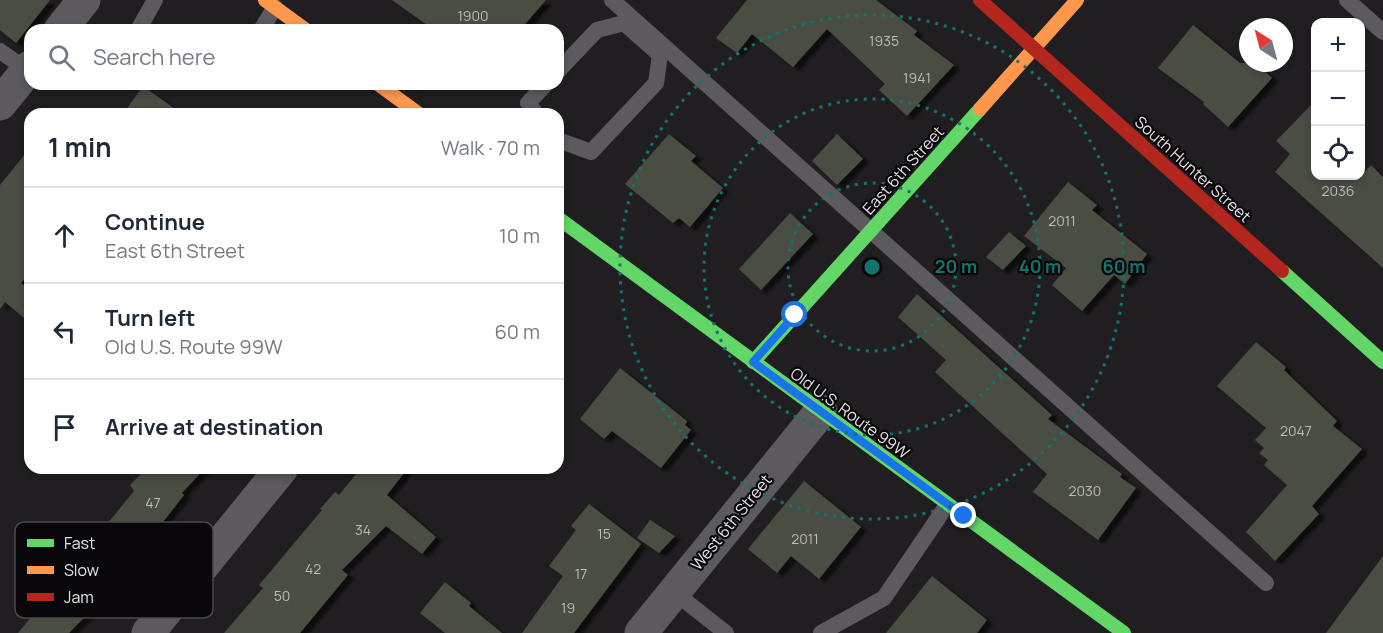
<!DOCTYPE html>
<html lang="en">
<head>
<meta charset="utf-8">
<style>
  :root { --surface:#fff; --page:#f2f2f3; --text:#1f2937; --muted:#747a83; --line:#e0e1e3 }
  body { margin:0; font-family:Manrope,sans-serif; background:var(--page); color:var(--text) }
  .controls { position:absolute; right:18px; top:18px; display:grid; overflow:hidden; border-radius:12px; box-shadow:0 3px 9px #0003 }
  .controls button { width:54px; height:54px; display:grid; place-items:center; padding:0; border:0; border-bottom:2px solid var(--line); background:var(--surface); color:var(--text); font:30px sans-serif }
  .compass { position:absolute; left:1239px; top:18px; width:54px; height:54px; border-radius:50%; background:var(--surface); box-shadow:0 3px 9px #0003; rotate:324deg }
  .stop { position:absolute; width:18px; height:18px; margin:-14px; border:4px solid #1a73e8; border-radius:50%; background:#fff }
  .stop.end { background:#1a73e8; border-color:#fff; box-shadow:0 2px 6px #0008 }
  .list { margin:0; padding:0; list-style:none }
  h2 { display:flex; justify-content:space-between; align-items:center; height:78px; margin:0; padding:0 24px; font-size:26px }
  h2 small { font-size:20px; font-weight:400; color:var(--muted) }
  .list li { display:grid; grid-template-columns:39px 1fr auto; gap:18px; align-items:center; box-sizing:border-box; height:96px; padding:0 24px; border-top:2px solid var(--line) }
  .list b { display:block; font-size:22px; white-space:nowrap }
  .list p { margin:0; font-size:20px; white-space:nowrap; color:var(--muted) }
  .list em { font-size:20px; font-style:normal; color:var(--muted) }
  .icon { flex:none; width:33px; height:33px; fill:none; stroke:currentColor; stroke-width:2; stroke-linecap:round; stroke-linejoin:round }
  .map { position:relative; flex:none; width:1383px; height:633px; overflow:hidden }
  .search { position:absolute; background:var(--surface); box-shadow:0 3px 9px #0003; left:24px; top:24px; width:540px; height:66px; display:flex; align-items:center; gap:15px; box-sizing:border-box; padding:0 21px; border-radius:18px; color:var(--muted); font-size:22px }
  .panel { position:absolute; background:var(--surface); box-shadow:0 3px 9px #0003; left:24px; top:108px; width:540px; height:366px; border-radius:18px }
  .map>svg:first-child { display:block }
  .building { fill:#4a4d42; filter:url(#shadow) }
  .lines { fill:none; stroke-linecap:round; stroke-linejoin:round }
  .lane { stroke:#5c5a5e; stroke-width:16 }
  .street { stroke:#5c5a5e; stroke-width:33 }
  .fast { stroke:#63d668; stroke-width:14 }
  .slow { stroke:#ff974d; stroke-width:14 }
  .jam { stroke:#b3261e; stroke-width:14 }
  .route { stroke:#1a73e8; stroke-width:8 }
  .ring { fill:none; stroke:#0f766e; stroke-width:3; stroke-dasharray:3 6 }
  .labels { text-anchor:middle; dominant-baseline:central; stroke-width:4.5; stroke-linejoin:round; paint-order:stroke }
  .number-label { font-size:14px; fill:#bebcbe }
  .street-label { font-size:16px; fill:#e5e1e7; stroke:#0a070b }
  .key { fill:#0a070b; stroke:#4c484d; stroke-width:1.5 }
  .key-label { font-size:16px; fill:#e5e1e7 }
  .centre { fill:#0f766e; stroke:#0a070b; stroke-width:3 }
  .ring-label { font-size:18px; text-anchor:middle; font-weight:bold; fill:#0f766e; stroke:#0a070b; stroke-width:4.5; stroke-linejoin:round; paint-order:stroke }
</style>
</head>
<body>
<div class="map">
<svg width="1383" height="633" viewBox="0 0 1383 633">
  <defs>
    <filter id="shadow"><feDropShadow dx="6" dy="4" stdDeviation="1.5" flood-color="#0009"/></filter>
  </defs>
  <rect width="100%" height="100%" fill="#211e22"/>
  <g class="building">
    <path d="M0 0H50L16 43 0 30Z"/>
    <path d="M392 0H546L520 30H434Z"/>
    <path d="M747 0H876L917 31 914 35 954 65 907 116 879 90 885 84 827 29 793 67 752 34 737 53 716 38Z"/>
    <path d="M1193 25 1240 63H1256L1272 78 1228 127 1203 104 1204 102 1158 68Z"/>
    <path d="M143 86 182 114H123Z"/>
    <path d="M1316 100V176H1361L1371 165 1383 177V268L1275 172 1290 154 1276 141Z"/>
    <path d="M669 134 696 156 691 161 723 188 690 227 679 218 673 223 625 184Z"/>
    <path d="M837 134 863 159 837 185 812 161Z"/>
    <path d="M30 148V272L21 283 30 291V323L5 302 0 309V185Z"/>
    <path d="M1068 182 1097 205 1092 210 1147 254 1125 284 1114 275 1082 311 1052 285 1066 268 1024 236Z"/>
    <path d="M790 213 813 234 761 290 739 269Z"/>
    <path d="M1009 232 1026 246 1003 270 986 257Z"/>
    <path d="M917 294 1052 415 1048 419 1122 474 1120 477 1136 488 1098 540 1033 492 1047 474 935 372 946 360 898 317Z"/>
    <path d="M1256 342 1286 367 1284 370 1337 421 1333 426 1362 449 1312 506 1319 514 1275 561 1246 532 1287 485 1264 465 1268 460 1259 453 1264 448 1255 440 1266 428 1217 386Z"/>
    <path d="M620 368 687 421 685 425 691 430 661 468 612 431 604 439 580 419Z"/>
    <path d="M147 468H205L182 493 184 495 132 562 126 558 99 589 106 595 69 633H18L134 491 130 485Z"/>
    <path d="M361 468H408L387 495 436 537 422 554 386 526 342 570 348 575 300 633H224L263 588 259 585 322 510 320 509 335 492 339 495Z"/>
    <path d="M804 481 861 527 819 579 791 556 777 573 748 549Z"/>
    <path d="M589 504 641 544 574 633H522L563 576 549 566 576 530 571 526Z"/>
    <path d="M650 520 675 536 659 553 637 538Z"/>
    <path d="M1383 556V633H1326Z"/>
    <path d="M932 576 987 620 977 633H886Z"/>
    <path d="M445 582 471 603 469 606 502 633H445L420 613Z"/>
  </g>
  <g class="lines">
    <g class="lane">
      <path d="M612 0 1266 583"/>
      <path d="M1347 0 1383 32"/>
      <path d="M138 30 155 0"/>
      <path d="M261 30 275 7"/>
      <path d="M0 51 27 70"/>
      <path d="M558 71 597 30 624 23 660 55 656 83 591 152 558 140"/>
      <path d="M536 114 528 103 546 84"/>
      <path d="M674 592 726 633"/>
      <path d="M821 633 884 598 947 505"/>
    </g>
    <g class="street">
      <path d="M60 30 84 0"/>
      <path d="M0 104 30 67"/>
      <path d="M148 633 282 468"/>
      <path d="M641 633 821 411"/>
    </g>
    <g class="fast">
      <path d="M558 218 1124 633"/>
      <path d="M1282 271 1383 362"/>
      <path d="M753 362 980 109"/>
    </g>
    <g class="slow">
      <path d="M265 0 306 30"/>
      <path d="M378 84 419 114"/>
      <path d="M980 109 1077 0"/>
    </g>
    <path class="jam" d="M980 0 1282 271"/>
  </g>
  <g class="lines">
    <path class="route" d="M795 315 753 362 964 516"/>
  </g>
  <g class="ring">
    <circle cx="872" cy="267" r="84"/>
    <circle cx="872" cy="267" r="168"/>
    <circle cx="872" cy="267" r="252"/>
  </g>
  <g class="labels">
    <g class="number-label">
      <text x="473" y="15">1900</text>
      <text x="884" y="40">1935</text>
      <text x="917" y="77">1941</text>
      <text x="1338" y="190">2036</text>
      <text x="1062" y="220">2011</text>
      <text x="1296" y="430">2047</text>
      <text x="1085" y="490">2030</text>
      <text x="153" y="502">47</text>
      <text x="363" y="529">34</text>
      <text x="604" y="533">15</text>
      <text x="805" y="538">2011</text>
      <text x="313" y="568">42</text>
      <text x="581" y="573">17</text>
      <text x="282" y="595">50</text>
      <text x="568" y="607">19</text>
    </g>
    <g class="street-label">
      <text transform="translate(1193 169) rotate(42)">South Hunter Street</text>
      <text transform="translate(903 170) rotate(-48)">East 6th Street</text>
      <text transform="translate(850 413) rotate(36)">Old U.S. Route 99W</text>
      <text transform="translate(731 522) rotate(-51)">West 6th Street</text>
    </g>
  </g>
  <rect x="15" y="522" width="198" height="96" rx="9" class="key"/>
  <rect x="27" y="539" width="27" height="8" fill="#63d668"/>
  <rect x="27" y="566" width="27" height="8" fill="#ff974d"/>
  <rect x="27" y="593" width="27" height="8" fill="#b3261e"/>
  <g class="key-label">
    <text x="64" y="549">Fast</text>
    <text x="64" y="576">Slow</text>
    <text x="64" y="603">Jam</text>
  </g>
  <circle cx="872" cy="267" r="9" class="centre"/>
  <g class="ring-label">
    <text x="956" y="273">20 m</text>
    <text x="1040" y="273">40 m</text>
    <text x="1124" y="273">60 m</text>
  </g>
</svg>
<div class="controls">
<button>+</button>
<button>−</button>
<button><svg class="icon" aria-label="locate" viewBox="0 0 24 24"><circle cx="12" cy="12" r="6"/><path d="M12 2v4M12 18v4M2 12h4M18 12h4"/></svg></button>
</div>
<svg class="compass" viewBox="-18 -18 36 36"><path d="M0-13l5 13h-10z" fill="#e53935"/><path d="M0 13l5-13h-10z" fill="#747a83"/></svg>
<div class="stop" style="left:795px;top:315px"></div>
<div class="stop end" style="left:964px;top:516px"></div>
<div class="search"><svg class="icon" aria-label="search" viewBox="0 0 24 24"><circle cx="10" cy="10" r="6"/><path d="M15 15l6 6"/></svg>Search here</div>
<section class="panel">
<h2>1 min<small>Walk · 70 m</small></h2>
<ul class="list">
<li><svg class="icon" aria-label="ahead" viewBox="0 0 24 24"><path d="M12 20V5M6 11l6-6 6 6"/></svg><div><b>Continue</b><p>East 6th Street</p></div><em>10 m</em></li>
<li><svg class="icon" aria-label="left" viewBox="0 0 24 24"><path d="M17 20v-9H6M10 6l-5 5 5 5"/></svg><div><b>Turn left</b><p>Old U.S. Route 99W</p></div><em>60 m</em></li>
<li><svg class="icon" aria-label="arrive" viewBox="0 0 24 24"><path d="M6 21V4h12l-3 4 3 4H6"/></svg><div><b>Arrive at destination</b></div></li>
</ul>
</section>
</div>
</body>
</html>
